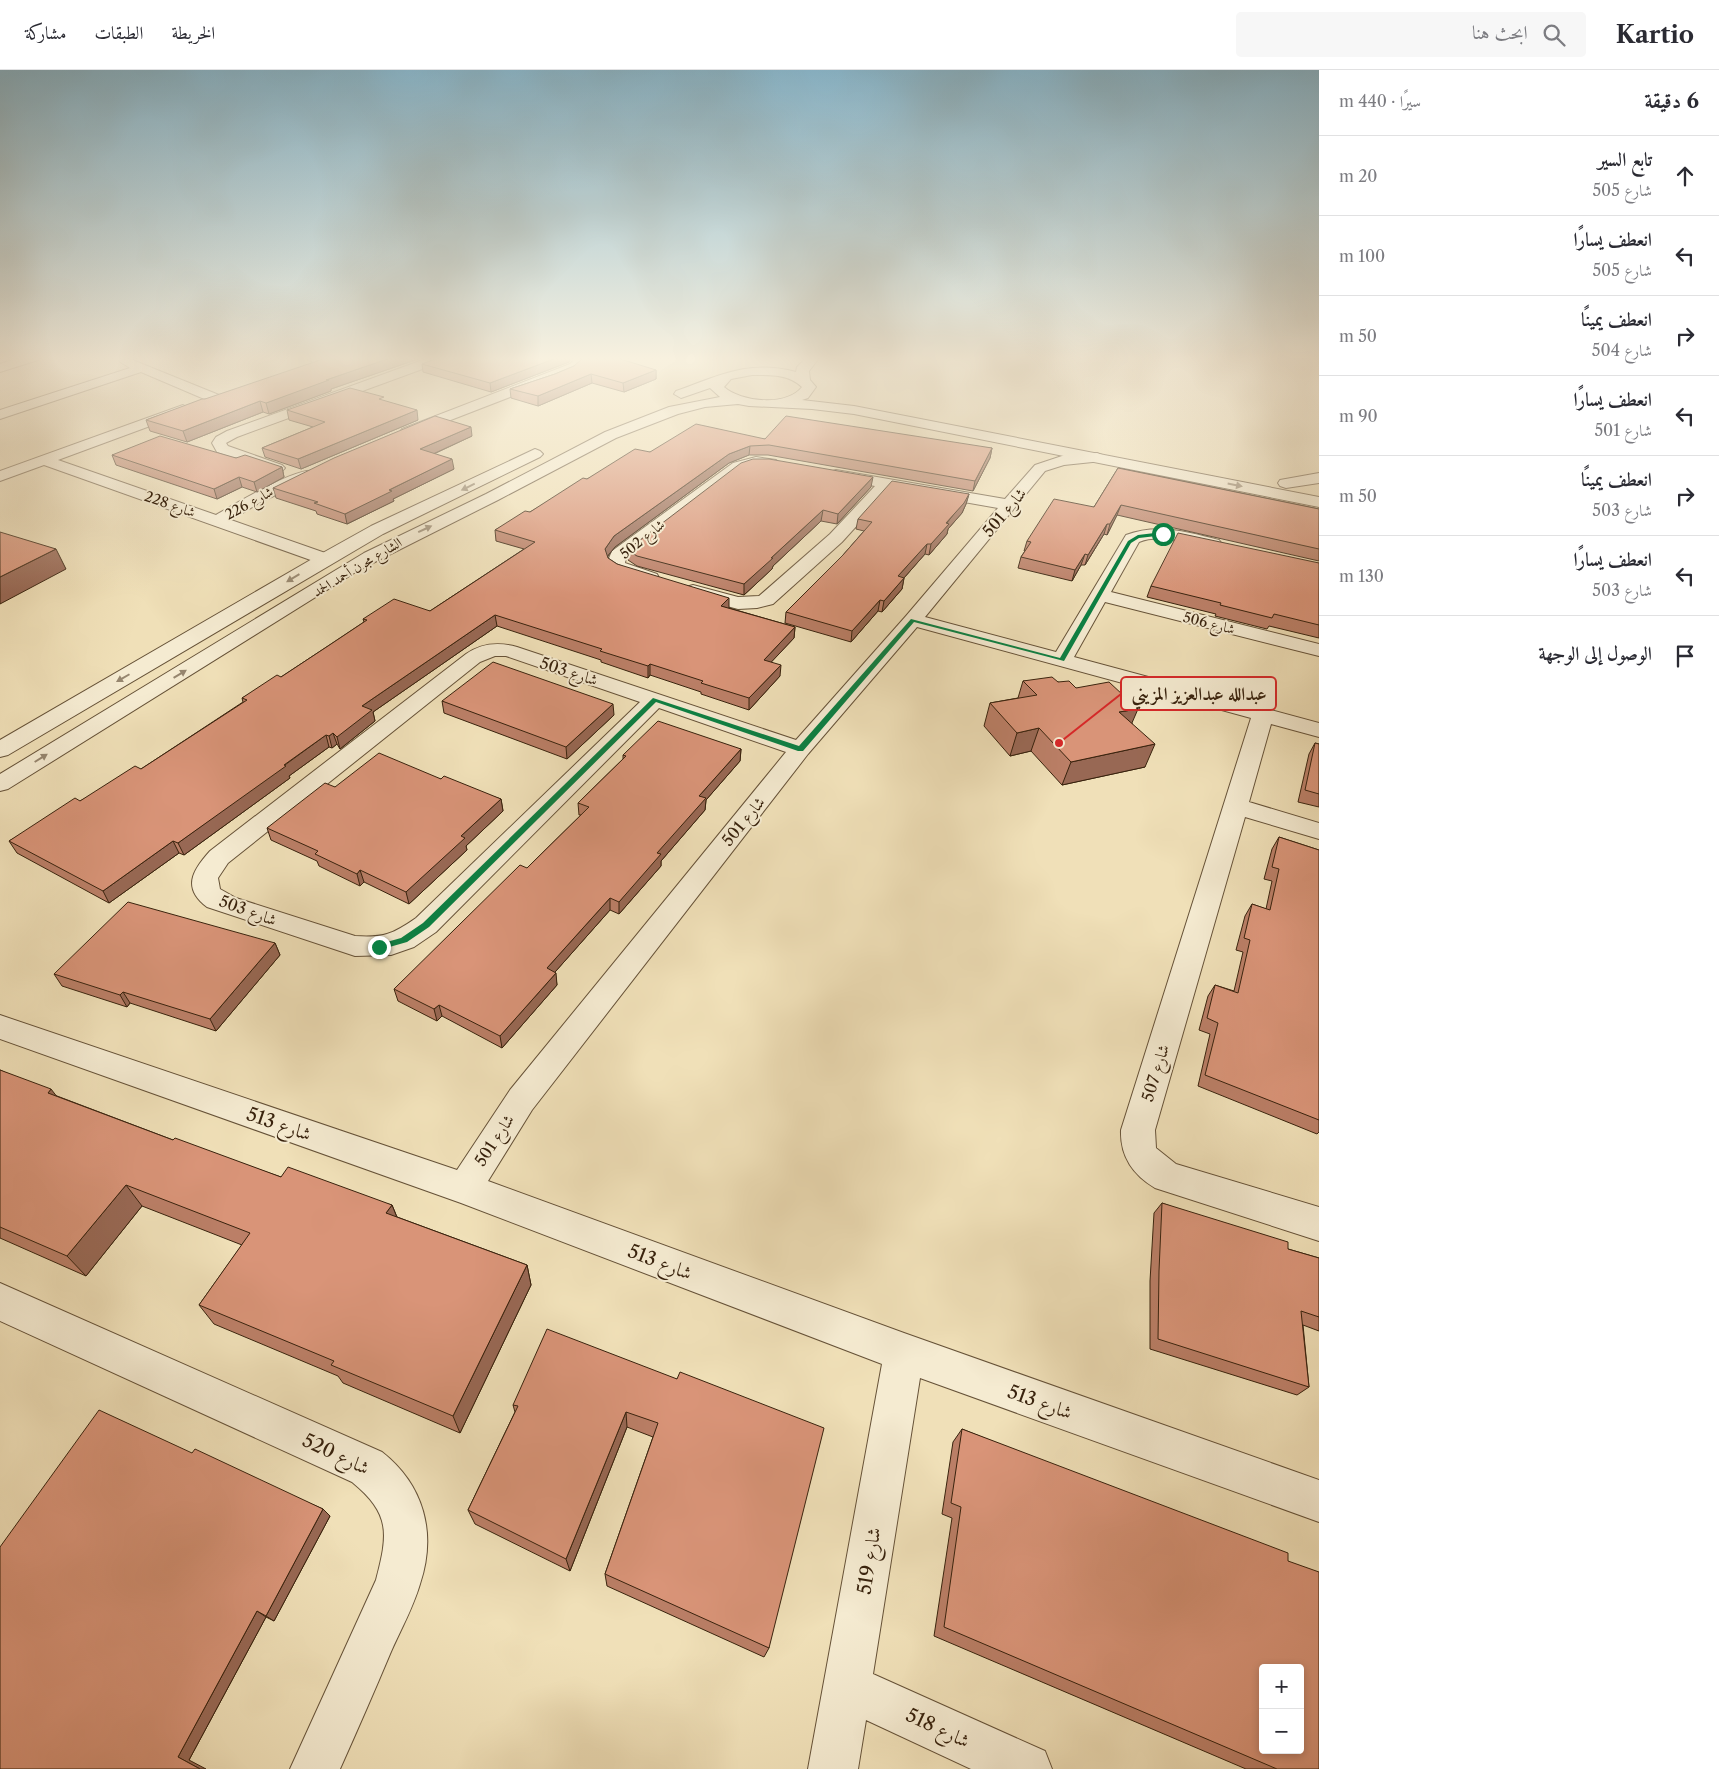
<!DOCTYPE html>
<html lang="ar">
<head>
<meta charset="utf-8">
<style>
  :root { --surface:#fff; --page:#f7f7f7; --text:#2b2b33; --muted:#7c7c81; --line:#e1e1e2 }
  body { margin:0; font-family:"Libre Caslon Text",Amiri,serif; background:var(--page); color:var(--text); direction:rtl }
  .controls { position:absolute; right:15px; bottom:15px; display:grid; overflow:hidden; border-radius:5px; box-shadow:0 2px 8px #0003 }
  .controls button { width:45px; height:45px; display:grid; place-items:center; padding:0; border:0; border-bottom:1px solid var(--line); background:var(--surface); color:var(--text); font:25px sans-serif }
  .stop { position:absolute; width:15px; height:15px; margin:-11px; border:4px solid #0b8043; border-radius:50%; background:#fff }
  .stop.end { background:#0b8043; border-color:#fff; box-shadow:0 1px 5px #0008 }
  .list { margin:0; padding:0; list-style:none }
  h2 { display:flex; justify-content:space-between; align-items:center; height:65px; margin:0; padding:0 20px; font-size:21px }
  h2 small { font-size:16px; font-weight:400; color:var(--muted) }
  .list li { display:grid; grid-template-columns:32px 1fr auto; gap:15px; align-items:center; box-sizing:border-box; height:80px; padding:0 20px; border-top:1px solid var(--line) }
  .list b { display:block; font-size:19px; white-space:nowrap }
  .list p { margin:0; font-size:16px; white-space:nowrap; color:var(--muted) }
  .list em { font-size:16px; font-style:normal; color:var(--muted) }
  .icon { flex:none; width:28px; height:28px; fill:none; stroke:currentColor; stroke-width:2; stroke-linecap:round; stroke-linejoin:round }
  .map { position:relative; flex:none; width:1319px; height:1699px; overflow:hidden; direction:ltr }
  header { display:flex; align-items:center; gap:30px; box-sizing:border-box; height:70px; padding:0 25px; background:var(--surface); border-bottom:1px solid var(--line) }
  header strong { font-size:24px }
  nav { display:flex; gap:28px; margin-inline-start:auto; font-size:18px }
  .search { width:350px; height:45px; background:var(--page); display:flex; align-items:center; gap:12px; box-sizing:border-box; padding:0 18px; border-radius:5px; color:var(--muted); font-size:19px }
  main { display:flex }
  aside { flex:1; background:var(--surface) }
  .map>svg:first-child { display:block }
  .lines { fill:none; stroke-linecap:round; stroke-linejoin:round }
  .minor-casing { stroke:#665238; stroke-width:2 }
  .tertiary-casing { stroke:#665238; stroke-width:2 }
  .minor { fill:#f5ebd1; fill-rule:evenodd }
  .tertiary { fill:#f5ebd1; fill-rule:evenodd }
  .wall { fill:#bb7f67; stroke:#38220d }
  .shaded-wall { fill:#986854; stroke:#38220d }
  .building { fill:#d99478; stroke:#38220d; fill-rule:evenodd }
  .oneway { fill:#96866f }
  .route { fill:#0b8043 }
  .labels { text-anchor:middle; dominant-baseline:central; stroke-width:4; stroke-linejoin:round; paint-order:stroke }
  .far-street-label { font-size:14px; fill:#38220d; stroke:#f5ebd1 }
  .street-label { font-size:16px; fill:#38220d; stroke:#f5ebd1 }
  .near-street-label { font-size:19px; fill:#38220d; stroke:#f5ebd1 }
  .leader { fill:none; stroke:#d62828; stroke-width:2 }
  .callout-dot { fill:#d62828; stroke:#f5ebd1; stroke-width:2 }
  .callout { fill:#f5ebd1; stroke:#d62828; stroke-width:2 }
  .callout-label { font-size:18px; text-anchor:middle; font-weight:bold; fill:#38220d }
</style>
</head>
<body>
<header>
<strong>Kartio</strong>
<div class="search"><svg class="icon" aria-label="search" viewBox="0 0 24 24"><circle cx="10" cy="10" r="6"/><path d="M15 15l6 6"/></svg>ابحث هنا</div>
<nav><a>الخريطة</a><a>الطبقات</a><a>مشاركة</a></nav>
</header>
<main>
<aside>
<h2>6 دقيقة<small>سيرًا · 440 m</small></h2>
<ul class="list">
<li><svg class="icon" aria-label="ahead" viewBox="0 0 24 24"><path d="M12 20V5M6 11l6-6 6 6"/></svg><div><b>تابع السير</b><p>شارع 505</p></div><em>20 m</em></li>
<li><svg class="icon" aria-label="left" viewBox="0 0 24 24"><path d="M17 20v-9H6M10 6l-5 5 5 5"/></svg><div><b>انعطف يسارًا</b><p>شارع 505</p></div><em>100 m</em></li>
<li><svg class="icon" aria-label="right" viewBox="0 0 24 24"><path d="M7 20v-9h11M14 6l5 5-5 5"/></svg><div><b>انعطف يمينًا</b><p>شارع 504</p></div><em>50 m</em></li>
<li><svg class="icon" aria-label="left" viewBox="0 0 24 24"><path d="M17 20v-9H6M10 6l-5 5 5 5"/></svg><div><b>انعطف يسارًا</b><p>شارع 501</p></div><em>90 m</em></li>
<li><svg class="icon" aria-label="right" viewBox="0 0 24 24"><path d="M7 20v-9h11M14 6l5 5-5 5"/></svg><div><b>انعطف يمينًا</b><p>شارع 503</p></div><em>50 m</em></li>
<li><svg class="icon" aria-label="left" viewBox="0 0 24 24"><path d="M17 20v-9H6M10 6l-5 5 5 5"/></svg><div><b>انعطف يسارًا</b><p>شارع 503</p></div><em>130 m</em></li>
<li><svg class="icon" aria-label="arrive" viewBox="0 0 24 24"><path d="M6 21V4h12l-3 4 3 4H6"/></svg><div><b>الوصول إلى الوجهة</b></div></li>
</ul>
</aside>
<div class="map">
<svg width="1319" height="1699" viewBox="0 0 1319 1699">
  <rect width="100%" height="100%" fill="#f0e0b8"/>
  <filter id="stains"><feTurbulence type="fractalNoise" baseFrequency=".004" numOctaves="4"/><feColorMatrix values="0 0 0 0 .2 0 0 0 0 .09 0 0 0 0 .02 0 0 0 .5 -.17"/></filter>
  <radialGradient id="worn" r=".72"><stop offset=".6" stop-color="#630" stop-opacity="0"/><stop offset="1" stop-color="#630" stop-opacity=".3"/></radialGradient>
  <g class="lines">
    <g class="minor-casing">
      <g id="minor">
        <path d="M21 287H40L38 290 0 302V294Z"/>
        <path d="M125 287 219 325 221 328 219 331H209L141 302 0 349V340L130 298 119 291Z"/>
        <path d="M306 287H325L327 290 321 294 308 290Z"/>
        <path d="M431 287H449L447 290 237 367 226 373 228 376 282 395 285 398 282 401H272L217 382 212 373 216 367 227 361Z"/>
        <path d="M572 287H584L586 292 580 300 412 365H402L400 362 402 359 570 294 573 291Z"/>
        <path d="M183 335 190 339 188 342 58 390 216 445C233 435 296 397 313 401L315 404 313 407 259 433 231 450 331 485 334 489 331 493 325 494 319 493 44 395 0 411V401Z"/>
        <path d="M1097 383 1102 385 1105 388 1102 391 1064 395 1045 401 925 547 1056 582 1126 465C1157 453 1188 462 1219 470L1222 474 1219 478 1213 479C1189 474 1162 463 1139 472L1111 522 1319 574V586L1105 532 1074 587 1319 653V667L1271 654 1249 732 1319 753V769L1245 747 1155 1060 1156 1078 1176 1094 1319 1137V1171L1155 1118C1133 1105 1120 1086 1121 1060L1251 648 917 557 808 684 532 1040 488 1111 904 1263 1319 1410V1452L920 1308 873 1604 1045 1681 1052 1699H971L866 1650 858 1699H808L882 1294 461 1133 0 969V945L457 1100 510 1020 786 682 659 638 436 862 414 877 391 885 355 886 207 837C182 818 192 801 210 781L466 584C482 573 499 572 517 577L796 670 906 546 998 438 890 419 842 472 773 534 757 538 738 539 686 525 684 521 686 517 693 515 738 527 759 526 830 464 875 416 830 408 828 405 830 402 836 400 1005 429 1035 395 1062 386ZM495 586H506L640 632 416 848C393 864 384 868 355 866L236 828 220 819 218 808 228 793 480 592Z"/>
        <path d="M756 387 776 390 779 393 776 396C766 399 754 397 743 399L626 487 625 493 657 504 659 508 657 512C643 515 615 504 607 493L612 481 733 393Z"/>
        <path d="M1319 403V413L1286 418 1280 416 1278 413 1280 410Z"/>
        <path d="M0 1213 382 1382C424 1415 437 1463 420 1514 413 1538 400 1561 390 1584 374 1622 357 1661 340 1699H290L376 1510C388 1464 391 1444 352 1412L0 1251Z"/>
      </g>
    </g>
    <g class="tertiary-casing">
      <g id="tertiary">
        <path d="M807 287H820L809 301 810 310 816 317 808 328 802 330 854 336 1319 427V437L854 344 812 339 749 336 738 334 705 337 678 344 616 368 498 430 359 500 8 719 0 721V704L364 483 486 424 605 362 669 337 720 327 710 318 681 328 674 324 676 321C718 306 750 289 796 302L797 297ZM752 305C769 305 789 304 802 317 786 337 741 332 724 317L731 309Z"/>
        <path d="M535 379 540 381 543 384 540 387 383 464 8 685 0 687V670L319 485 371 456Z"/>
      </g>
    </g>
    <use href="#minor" class="minor"/>
    <use href="#tertiary" class="tertiary"/>
  </g>
  <g class="wall">
    <path d="M418 289 331 319V321L269 344 263 342 187 372 150 361 146 350 205 329Z"/>
    <path d="M569 292 491 322 423 302 422 294Z"/>
    <path d="M574 296 656 300V309L624 322 592 313 538 336 511 328 510 319 555 304Z"/>
    <path d="M384 331 418 350 301 399 265 387 262 378 313 357 289 350 287 340Z"/>
    <path d="M472 366 434 384 454 399 393 429 394 431 347 454 317 444 316 441 276 428 273 418Z"/>
    <path d="M765 369 992 378 990 388 973 421 768 385H749L729 393 615 477 608 486V488L617 494 729 538 795 557 794 568 771 592 780 606 749 640 701 624V622L650 605 648 608 601 592V590L497 556 373 642 375 651 340 679 337 674 332 678 329 677 289 706 290 708 184 785 179 783 109 833 17 783 9 771 80 731 141 699 243 632 242 628 281 607 328 576 364 552 363 549 430 541 524 479 496 471 495 460 530 442 587 409 650 382Z"/>
    <path d="M112 385 236 388 282 397 284 407 257 422 242 417 217 429 116 395Z"/>
    <path d="M1118 398 1319 439V491L1117 445 1107 465 1104 464 1085 495H1081L1072 511 1018 498 1021 487 1025 481H1024L1027 471 1094 437Z"/>
    <path d="M871 417 837 454 821 451 773 496 772 499 744 525 637 496 628 490 627 480Z"/>
    <path d="M969 424 966 434 962 443 948 459 947 464 929 485 925 484 904 508 902 519 882 542 878 541 851 572 785 553 786 542 843 485 864 461 856 459 858 449Z"/>
    <path d="M1319 493V568L1269 556 1267 559 1215 546 1216 544 1147 527 1151 516Z"/>
    <path d="M1023 611 1058 612 1076 618 1132 653 1145 697 1062 715 1031 681 1010 686 984 656 990 633 1018 628Z"/>
    <path d="M442 631 614 645 567 689 444 643Z"/>
    <path d="M1315 673 1319 674V737L1298 732 1309 684Z"/>
    <path d="M741 679 740 691 706 730 705 740 661 791V796L619 844 610 840 555 902 557 915 502 978 442 946 437 951 398 931 394 919 527 798 581 745H579L578 733 623 689V685Z"/>
    <path d="M441 709 501 729 503 741 466 776 467 780 409 834 364 812 360 816 319 796 317 791 271 770 267 758 335 717Z"/>
    <path d="M1279 767 1319 780V1062L1317 1064 1198 1016 1210 964 1199 960 1208 926 1215 915 1234 921 1243 882 1236 880 1245 846 1252 834 1266 839 1272 811 1264 809 1272 779Z"/>
    <path d="M275 873 280 885 216 961 130 933 127 937 62 916 54 904Z"/>
    <path d="M0 1000 57 1026 173 1070 281 1107 392 1135 397 1147 527 1195 531 1215 460 1363 343 1313 338 1306 214 1254 199 1235 242 1175 142 1136 86 1206 0 1168Z"/>
    <path d="M1162 1133 1288 1179 1319 1188V1261L1303 1255 1309 1317 1297 1325 1150 1279V1211L1154 1143Z"/>
    <path d="M677 1309 769 1578 764 1587 607 1516 605 1504 653 1367 627 1357 570 1501 475 1454 468 1440 515 1342 513 1335Z"/>
    <path d="M962 1359 1288 1491 1319 1699H1246L934 1566 952 1448 942 1444 953 1372Z"/>
    <path d="M192 1383 323 1439 330 1446 274 1551 266 1547 189 1690 0 1699Z"/>
  </g>
  <g class="shaded-wall">
    <path d="M393 287H418V289L331 319V321L269 344 266 333 326 310Z"/>
    <path d="M559 287H571L569 292 491 322 490 313Z"/>
    <path d="M656 300V309L624 322 623 313Z"/>
    <path d="M591 304 592 313 538 336V326Z"/>
    <path d="M260 331 263 342 187 372 183 361Z"/>
    <path d="M417 340 418 350 301 399 298 389Z"/>
    <path d="M471 357 472 366 422 389 420 379Z"/>
    <path d="M750 376 749 385 729 393 615 477 605 489V479L614 466 729 384Z"/>
    <path d="M992 378 990 388 973 421 975 411Z"/>
    <path d="M452 389 454 399 393 429 394 431 347 454 345 444 389 420Z"/>
    <path d="M282 397 284 407 257 422 254 412Z"/>
    <path d="M239 407 242 417 217 429 214 419Z"/>
    <path d="M873 407 871 417 837 454 838 444Z"/>
    <path d="M969 424 966 434 962 443 948 459 947 464 929 485 931 474Z"/>
    <path d="M1121 435 1117 445 1107 465 1110 454Z"/>
    <path d="M823 440 821 451 773 496 772 499 744 525V514L771 488Z"/>
    <path d="M1107 454 1104 464 1085 495 1088 485Z"/>
    <path d="M927 474 925 484 896 517 898 506Z"/>
    <path d="M56 479 66 499 0 534V507Z"/>
    <path d="M1085 484 1081 495 1072 511 1075 500Z"/>
    <path d="M904 508 902 519 882 542 884 531Z"/>
    <path d="M729 528V539L721 536Z"/>
    <path d="M880 530 878 541 851 572 852 561Z"/>
    <path d="M495 545 497 556 373 642 375 651 340 679 337 667 362 636Z"/>
    <path d="M795 557 794 568 763 601 764 590Z"/>
    <path d="M650 594V605L648 608V596Z"/>
    <path d="M781 595 780 606 749 640V628Z"/>
    <path d="M613 634 614 645 567 689 566 677Z"/>
    <path d="M1138 639 1128 662 1119 642Z"/>
    <path d="M1039 658 1031 681 1010 686 1017 663Z"/>
    <path d="M333 663 337 674 332 678 329 666Z"/>
    <path d="M326 665 329 677 289 706 290 708 184 785 178 773Z"/>
    <path d="M1155 674 1145 697 1062 715 1071 692Z"/>
    <path d="M741 679 740 691 706 730 705 740 661 791V796L619 844V832L657 783 699 726Z"/>
    <path d="M501 729 503 741 466 776 467 780 409 834 406 822 461 766Z"/>
    <path d="M173 771 179 783 109 833 103 821Z"/>
    <path d="M360 800 364 812 360 816 357 804Z"/>
    <path d="M610 828V840L548 910 547 898Z"/>
    <path d="M275 873 280 885 216 961 210 949Z"/>
    <path d="M556 903 557 915 502 978 500 966Z"/>
    <path d="M123 922 130 933 127 937 120 925Z"/>
    <path d="M439 935 442 946 437 951 434 939Z"/>
    <path d="M51 1019 68 1041 48 1023Z"/>
    <path d="M126 1115 142 1136 86 1206 67 1186Z"/>
    <path d="M392 1135 400 1155 386 1143Z"/>
    <path d="M527 1195 531 1215 460 1363 453 1346Z"/>
    <path d="M626 1342 627 1357 570 1501 566 1489Z"/>
    <path d="M323 1439 330 1446 274 1551 266 1546Z"/>
    <path d="M257 1541 266 1547 189 1690 206 1699H200L178 1687Z"/>
  </g>
  <g class="building">
    <path d="M329 287H393L326 310H329L266 333 260 331 183 361 146 350 202 329H205Z"/>
    <path d="M440 287H559L490 313 422 294Z"/>
    <path d="M584 287H614L656 300 623 313 591 304 538 326 510 319 555 304 574 296Z"/>
    <path d="M350 318 384 327 379 329 417 340 298 389 262 378 325 352 287 340Z"/>
    <path d="M435 346 471 357 420 379 452 389 389 420 392 421 345 444 314 433 318 432 273 418 334 388Z"/>
    <path d="M786 346 992 378 975 411 769 375 750 376 729 384 614 466 605 479 608 488 617 494 729 528 721 536 795 557 764 590 781 595 749 628 701 613 703 611 650 594 648 596 600 581 602 579 495 545 362 636 372 640 337 667 333 663 329 666 326 665 284 695 286 696 178 773 173 771 103 821 9 771 75 728 80 731 135 696 141 699 247 630 242 628 277 605 281 607 328 576 367 550 363 549 394 529 430 541 535 472 495 460 525 441 530 442 583 408 587 409 635 379 650 382 696 354 765 369Z"/>
    <path d="M160 366 236 388 245 385 282 397 254 412 239 407 214 419 112 385Z"/>
    <path d="M753 389H769L873 407 838 444 823 440 771 488H773L744 514 637 486 627 480 741 393Z"/>
    <path d="M1118 398 1319 439V479L1121 435 1110 454H1107L1088 485 1085 484 1075 500 1021 487 1031 472 1027 471 1054 429 1094 437Z"/>
    <path d="M892 411 969 424 964 433 946 453 949 454 931 474H927L898 506 904 508 884 531 880 530 852 561 786 542 843 485 872 452 858 449Z"/>
    <path d="M0 462 56 479 0 507Z"/>
    <path d="M1178 463 1319 493V555L1274 544 1272 548 1220 535 1221 533 1151 516Z"/>
    <path d="M493 592 613 634 566 677 442 631Z"/>
    <path d="M1052 607 1058 612 1069 611 1076 618 1109 612 1138 639 1119 642 1155 674 1071 692 1039 658 1017 663 990 633 1037 625 1023 611Z"/>
    <path d="M658 651 741 679 699 726 706 728 657 783 661 784 619 832 610 828 547 898 556 903 500 966 439 935 434 939 394 919 520 795 527 798 589 737 578 733 626 686 623 685Z"/>
    <path d="M1315 673 1319 674V724L1305 720Z"/>
    <path d="M379 683 441 709 444 706 501 729 461 766 465 768 406 822 360 800 357 804 315 784 318 781 267 758 325 713 335 717Z"/>
    <path d="M1279 767 1319 780V1050L1205 1005 1218 953 1207 948 1215 915 1238 923 1250 870 1244 868 1252 834 1270 840 1279 799 1272 797Z"/>
    <path d="M128 832 275 873 210 949 123 922 120 925 54 904Z"/>
    <path d="M0 1000 51 1019 48 1023 173 1070 175 1068 281 1107 288 1097 392 1135 386 1143 527 1195 453 1346 331 1295 334 1291 199 1235 250 1163 126 1115 67 1186 0 1157Z"/>
    <path d="M1162 1133 1288 1172V1179L1319 1188V1247L1301 1241 1309 1317 1158 1269 1159 1201Z"/>
    <path d="M547 1259 677 1309 680 1302 824 1358 769 1578 605 1504 658 1353 626 1342 566 1489 468 1440 518 1336 513 1335Z"/>
    <path d="M99 1340 192 1383 195 1379 323 1439 266 1546 257 1541 178 1687 200 1699H0V1477Z"/>
    <path d="M962 1359 1288 1483V1491L1319 1502V1699H1277L944 1557 961 1437 951 1433ZM1263 1598H1300V1680H1263Z"/>
  </g>
  <defs><path id="oneway-solid" d="M-6-.8H1V-3.2L6.5 0L1 3.2V.8H-6Z" transform="scale(1.25)"/></defs>
  <g class="oneway">
    <use href="#oneway-solid" transform="translate(1235 415) rotate(11)"/>
    <use href="#oneway-solid" transform="translate(468 417) rotate(154)"/>
    <use href="#oneway-solid" transform="translate(425 459) rotate(-25)"/>
    <use href="#oneway-solid" transform="translate(293 508) rotate(149)"/>
    <use href="#oneway-solid" transform="translate(180 604) rotate(-31)"/>
    <use href="#oneway-solid" transform="translate(123 608) rotate(150)"/>
    <use href="#oneway-solid" transform="translate(41 688) rotate(-32)"/>
  </g>
  <linearGradient id="sky" x2="0" y2="1"><stop stop-color="#89b8ce"/><stop offset="0.55" stop-color="#f8f1df"/><stop offset="1" stop-color="#f8f1df" stop-opacity="0"/></linearGradient>
  <rect width="1319" height="525" fill="url(#sky)"/>
  <path class="route" d="M1163 462 1165 465 1139 468 1131 473 1064 591 914 552 803 681H798L656 632 429 857 407 872 379 880 375 877 376 875 401 868 423 853 653 628 799 676 911 549 1060 588 1128 471 1138 465Z"/>
  <g class="labels">
    <g class="far-street-label">
      <text transform="translate(249 433) rotate(-29)">شارع 226</text>
      <text transform="translate(170 434) rotate(19)">شارع 228</text>
      <text transform="translate(642 469) rotate(-39)">شارع 502</text>
      <text transform="translate(357 497) rotate(-31)">الشارع مجرن أحمد الحمد</text>
      <text transform="translate(1209 553) rotate(14)">شارع 506</text>
    </g>
    <g class="street-label">
      <text transform="translate(1004 442) rotate(-50)">شارع 501</text>
      <text transform="translate(569 601) rotate(18)">شارع 503</text>
      <text transform="translate(743 751) rotate(-51)">شارع 501</text>
      <text transform="translate(248 840) rotate(20)">شارع 503</text>
      <text transform="translate(1155 1003) rotate(-73)">شارع 507</text>
      <text transform="translate(494 1070) rotate(-57)">شارع 501</text>
    </g>
    <g class="near-street-label">
      <text transform="translate(279 1054) rotate(19)">شارع 513</text>
      <text transform="translate(660 1192) rotate(21)">شارع 513</text>
      <text transform="translate(1040 1332) rotate(20)">شارع 513</text>
      <text transform="translate(336 1384) rotate(25)">شارع 520</text>
      <text transform="translate(869 1491) rotate(-81)">شارع 519</text>
      <text transform="translate(938 1658) rotate(25)">شارع 518</text>
    </g>
  </g>
  <path class="leader" d="M1059 673L1121 624"/>
  <circle class="callout-dot" cx="1059" cy="673" r="5"/>
  <rect class="callout" x="1121" y="607" width="155" height="33" rx="5"/>
  <g class="callout-label">
    <text x="1199" y="630">عبدالله عبدالعزيز المزيني</text>
  </g>
  <rect width="100%" height="100%" filter="url(#stains)"/>
  <rect width="100%" height="100%" fill="url(#worn)"/>
</svg>
<div class="controls">
<button>+</button>
<button>−</button>
</div>
<div class="stop" style="left:1163px;top:464px"></div>
<div class="stop end" style="left:379px;top:877px"></div>
</div>
</main>
</body>
</html>
